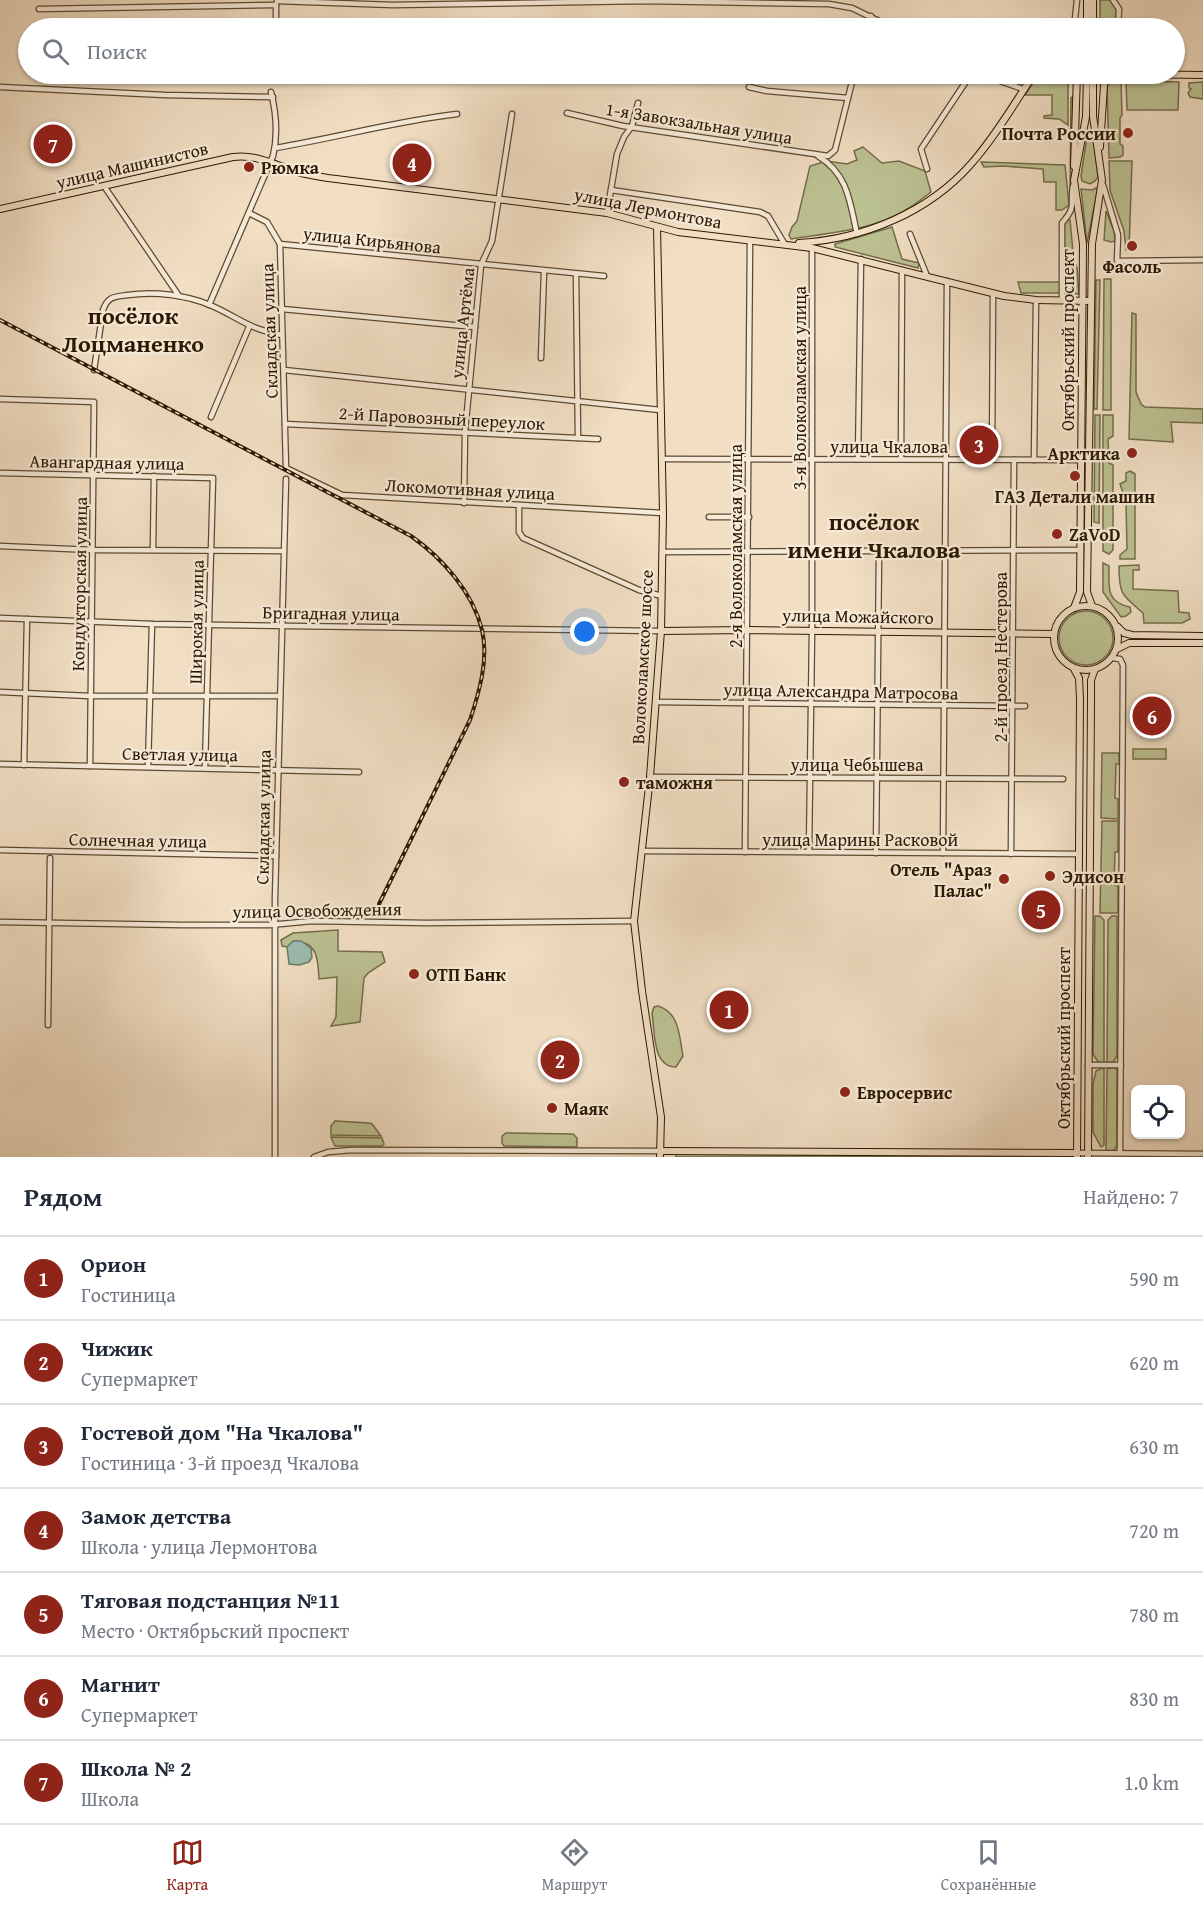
<!DOCTYPE html>
<html lang="ru">
<head>
<meta charset="utf-8">
<style>
  :root { --surface:#fff; --page:#f6f6f7; --text:#1f2937; --muted:#747a83; --line:#e0e1e3; --accent:#8f2418 }
  body { margin:0; font-family:"Gentium Book Plus",serif; background:var(--page); color:var(--text) }
  .controls { position:absolute; right:18px; bottom:18px; display:grid; overflow:hidden; border-radius:9px; box-shadow:0 2px 4px #0004 }
  .controls button { width:54px; height:54px; display:grid; place-items:center; padding:0; border:0; border-bottom:2px solid var(--line); background:var(--surface); color:var(--text); font:30px sans-serif }
  .you { position:absolute; left:585px; top:632px; width:21px; height:21px; margin:-15px; border:4px solid #fff; border-radius:50%; background:#1a73e8; box-shadow:0 0 0 9px #1a73e833 }
  .badge { display:grid; place-items:center; width:39px; height:39px; border-radius:50%; background:var(--accent); color:#fff; font-size:20px; font-weight:700 }
  .pin { position:absolute; translate:-50% -50%; border:3px solid #fff; box-shadow:0 2px 6px #0006 }
  .list { margin:0; padding:0; list-style:none }
  h2 { display:flex; justify-content:space-between; align-items:center; height:78px; margin:0; padding:0 24px; font-size:26px }
  h2 small { font-size:20px; font-weight:400; color:var(--muted) }
  .list li { display:grid; grid-template-columns:39px 1fr auto; gap:18px; align-items:center; box-sizing:border-box; height:84px; padding:0 24px; border-top:2px solid var(--line) }
  .list b { display:block; font-size:22px; white-space:nowrap }
  .list p { margin:0; font-size:20px; white-space:nowrap; color:var(--muted) }
  .list em { font-size:20px; font-style:normal; color:var(--muted) }
  .icon { flex:none; width:33px; height:33px; fill:none; stroke:currentColor; stroke-width:2; stroke-linecap:round; stroke-linejoin:round }
  .map { position:relative; flex:none; width:1203px; height:1157px; overflow:hidden }
  .search { position:absolute; background:var(--surface); box-shadow:0 2px 4px #0004; left:18px; right:18px; top:18px; height:66px; display:flex; align-items:center; gap:15px; box-sizing:border-box; padding:0 21px; border-radius:33px; color:var(--muted); font-size:22px }
  .sheet { height:666px; background:var(--surface) }
  nav { display:flex; justify-content:space-around; align-items:center; box-sizing:border-box; height:84px; border-top:2px solid var(--line); background:var(--surface); font-size:16px; color:var(--muted) }
  nav a { display:grid; justify-items:center; gap:3px }
  nav .on { color:var(--accent) }
  .map>svg:first-child { display:block }
  .green { fill:#bcc192; stroke:#746c49; stroke-width:1.5 }
  .water { fill:#9bbcb0; stroke:#6f7a6a; stroke-width:1.5 }
  .lines { fill:none; stroke-linecap:round; stroke-linejoin:round }
  .minor-casing { stroke:#5d4a31; stroke-width:7 }
  .major-casing { stroke:#2c1800; stroke-width:8 }
  .minor { stroke:#f6ead8; stroke-width:4.5 }
  .major { stroke:#f1dec3; stroke-width:6 }
  .rail-casing { stroke:#2c1800; stroke-width:4 }
  .rail { stroke:#f6ead8; stroke-width:1.5; stroke-dasharray:4.5; stroke-linecap:butt }
  .poi-dot { fill:#8f2418; stroke:#f6ead8; stroke-width:2 }
  .labels { text-anchor:middle; dominant-baseline:central; stroke-width:4.5; stroke-linejoin:round; paint-order:stroke }
  .street-label { font-size:18px; fill:#2c1800; stroke:#f6ead8 }
  .poi-label { font-size:18px; font-weight:bold; fill:#2c1800; stroke:#f6ead8; text-anchor:start }
  .district-label { font-size:24px; font-weight:bold; fill:#2c1800; stroke:#f6ead8 }
</style>
</head>
<body>
<div class="map">
<svg width="1203" height="1157" viewBox="0 0 1203 1157">
  <rect width="100%" height="100%" fill="#f1dec3"/>
  <filter id="stains"><feTurbulence type="fractalNoise" baseFrequency=".00333" numOctaves="4"/><feColorMatrix values="0 0 0 0 .2 0 0 0 0 .09 0 0 0 0 .02 0 0 0 .5 -.17"/></filter>
  <radialGradient id="worn" r=".72"><stop offset=".6" stop-color="#630" stop-opacity="0"/><stop offset="1" stop-color="#630" stop-opacity=".3"/></radialGradient>
  <g class="green">
    <path d="M1100 0H1111L1117 9V28H1100Z"/>
    <path d="M1039 74H1068V125L1059 119 1044 118V116L1052 115V95H1025Z"/>
    <path d="M1121 81 1122 115 1120 118V144L1123 146V155L1120 157 1109 158 1107 86 1110 82Z"/>
    <path d="M1126 81 1179 82 1178 110H1127Z"/>
    <path d="M1203 82V99L1190 97 1188 93 1191 89 1189 88V83Z"/>
    <path d="M1073 96 1074 180 1070 191 1071 98Z"/>
    <path d="M1091 134 1093 136 1098 177 1095 181 1090 184 1082 181 1081 176 1087 137Z"/>
    <path d="M863 147 882 163 899 161 925 171 931 192C922 199 913 206 904 211 870 231 828 233 791 239L789 235 792 227 797 221 810 166 827 161 847 164 857 160 854 151Z"/>
    <path d="M1109 161H1132L1129 250H1126L1124 231 1110 190Z"/>
    <path d="M981 162 1065 165 1069 205 1062 210H1056V182H1044L1043 169 1003 166 984 167Z"/>
    <path d="M1098 187 1087 243 1081 189 1092 190Z"/>
    <path d="M1106 211 1114 231 1115 241 1111 242 1104 240Z"/>
    <path d="M1070 220 1074 262H1063V224L1065 221Z"/>
    <path d="M892 227 902 259 919 263 918 268 835 247V244Z"/>
    <path d="M1064 265H1076L1077 268 1079 294 1064 293Z"/>
    <path d="M1104 279H1111V410H1103Z"/>
    <path d="M1096 280H1100L1097 409H1094Z"/>
    <path d="M1018 282H1060V293H1021Z"/>
    <path d="M1132 313 1136 314V392L1141 404 1145 407 1203 409V423L1171 422 1173 442 1129 439Z"/>
    <path d="M1095 415H1100L1099 523 1094 522Z"/>
    <path d="M1103 415H1113V436L1108 439 1109 463 1113 465V550L1109 554 1103 551Z"/>
    <path d="M1130 471 1135 474V559H1120V555L1127 549 1126 502 1120 484 1126 481V473Z"/>
    <path d="M1103 563 1109 566C1109 586 1105 602 1130 607L1131 612 1126 616 1121 617 1103 592Z"/>
    <path d="M1139 565V570H1133V589L1178 591 1179 612 1189 613 1190 619 1182 623H1144L1143 613C1122 595 1119 595 1119 566Z"/>
    <circle cx="1086" cy="638" r="27"/>
    <rect x="1133" y="749" width="33" height="10"/>
    <path d="M1102 753H1119V764H1116L1115 798 1118 799V819L1101 818Z"/>
    <path d="M1102 821H1118V852H1115L1114 885 1118 886V913H1100Z"/>
    <path d="M1095 916H1100L1104 920V1063L1098 1062 1093 1054Z"/>
    <path d="M1112 916H1117V1054L1116 1058 1113 1062 1107 1063 1108 920Z"/>
    <path d="M338 930V951L382 952 385 962 368 973 364 978 360 1022 331 1026 336 1017 337 977 319 979C318 959 318 942 294 941L287 947 282 946 281 940 293 933Z"/>
    <path d="M658 1006C680 1013 679 1036 683 1056L676 1067C652 1067 655 1031 652 1013L654 1007Z"/>
    <path d="M1104 1067V1145L1101 1147 1093 1132V1084L1096 1071Z"/>
    <path d="M1109 1068H1115L1117 1070V1146L1113 1151H1106L1107 1070Z"/>
    <path d="M335 1121 369 1123 372 1124 381 1136 331 1135V1126Z"/>
    <path d="M506 1133 573 1134 577 1138V1146L575 1147 504 1146 502 1143V1136Z"/>
    <path d="M331 1137 382 1138 384 1144 382 1146H335Z"/>
    <path d="M676 1154 1048 1157H676Z"/>
  </g>
  <path class="water" d="M293 941H301L311 948 312 957 309 962 299 965 289 964 287 947Z"/>
  <g class="lines">
    <g class="minor-casing">
      <g id="minor">
        <path d="M1113 0 1119 9 1118 28"/>
        <path d="M277 1 393 5 646 1 829 4 852 8 893 28"/>
        <path d="M276 4V28"/>
        <path d="M39 9 276 5"/>
        <path d="M867 28 871 16"/>
        <path d="M1074 28 1077 0"/>
        <path d="M980 74 1023 89"/>
        <path d="M0 87 165 95 273 97"/>
        <path d="M749 87 767 91 848 98"/>
        <path d="M567 113 623 126 828 156 835 150 854 74"/>
        <path d="M275 148C336 138 396 121 457 114"/>
        <path d="M818 156C848 174 850 202 857 234"/>
        <path d="M927 169 921 149 971 74"/>
        <path d="M1103 185 1118 235 1117 261 1203 260"/>
        <path d="M104 186 179 296"/>
        <path d="M611 190 760 212 768 216 784 243"/>
        <path d="M249 213 267 222 280 244 286 468 342 495 663 513"/>
        <path d="M607 213 617 154 624 137 632 126 638 103"/>
        <path d="M910 234 927 276"/>
        <path d="M280 244 604 276"/>
        <path d="M576 274 578 438"/>
        <path d="M1062 300V223C1077 206 1070 205 1073 186"/>
        <path d="M209 305 273 156C278 135 276 112 271 92"/>
        <path d="M282 309 475 327"/>
        <path d="M541 358 544 272"/>
        <path d="M94 370 103 310C108 296 114 297 128 295 154 291 186 295 210 305 238 317 250 330 282 335"/>
        <path d="M284 370 660 410"/>
        <path d="M0 399 94 402 90 766"/>
        <path d="M211 417 249 327"/>
        <path d="M285 424 598 439"/>
        <path d="M662 459 1081 460"/>
        <path d="M858 459 861 259"/>
        <path d="M901 459 902 270"/>
        <path d="M992 459 993 293"/>
        <path d="M1034 460 1036 300"/>
        <path d="M0 473 213 478 205 767"/>
        <path d="M464 503 465 432 481 265 492 241 512 114"/>
        <path d="M519 505V532L523 538 639 590 662 596"/>
        <path d="M709 517H749"/>
        <path d="M0 546 93 550 283 551"/>
        <path d="M153 549 154 476"/>
        <path d="M663 552 1080 550"/>
        <path d="M0 618 152 624 661 631"/>
        <path d="M1112 658 1120 659 1123 665 1120 1153"/>
        <path d="M0 692 90 696H280"/>
        <path d="M657 702 1025 706"/>
        <path d="M0 764 359 772"/>
        <path d="M24 765 27 619"/>
        <path d="M148 767 152 624"/>
        <path d="M650 777 1063 779"/>
        <path d="M0 850 276 856"/>
        <path d="M642 851 1079 854"/>
        <path d="M745 852 750 241"/>
        <path d="M809 852 812 631V248"/>
        <path d="M876 853 879 552"/>
        <path d="M943 853 947 281"/>
        <path d="M1011 854 1014 460"/>
        <path d="M0 922 182 925H270L312 921 426 923 634 921"/>
        <path d="M48 1025 50 858"/>
        <path d="M1088 1065H1121"/>
        <path d="M1077 1153 1203 1154"/>
        <path d="M275 1157V899L286 479"/>
        <path d="M314 1157 328 1152 352 1150 661 1151"/>
      </g>
    </g>
    <g class="major-casing">
      <g id="major">
        <path d="M1087 28V0"/>
        <path d="M1093 28V0"/>
        <path d="M1100 147 1104 85 1108 77 1124 74 1203 75"/>
        <path d="M1074 166 1077 74"/>
        <path d="M0 209 233 157C255 154 273 164 294 171 305 175 316 176 328 178L607 213 678 232 812 248 1004 296 1036 300 1091 301"/>
        <path d="M657 227 663 513 661 631 650 777 634 921 642 991 661 1117 660 1157"/>
        <path d="M799 243C863 239 928 213 971 164 995 137 1014 104 1034 74"/>
        <circle cx="1086" cy="638" r="32"/>
        <path d="M1092 606 1087 592 1092 244 1102 180 1093 116V74"/>
        <path d="M1074 608 1080 592 1083 244 1074 180 1086 117 1087 74"/>
        <path d="M1118 627 1124 633 1132 635 1203 636"/>
        <path d="M661 631 748 630 1054 634"/>
        <path d="M1117 649 1129 643H1203"/>
        <path d="M1074 669 1079 678 1080 699 1077 1157"/>
        <path d="M661 1151 1077 1153"/>
        <path d="M1088 1157 1091 699V680L1095 669"/>
      </g>
    </g>
    <use href="#minor" class="minor"/>
    <use href="#major" class="major"/>
    <g class="rail-casing">
      <path id="rail" d="M0 320 411 536C442 558 473 592 482 630 489 659 479 693 470 720L379 904"/>
    </g>
    <use href="#rail" class="rail"/>
  </g>
  <g class="poi-dot">
    <circle cx="1128" cy="133" r="6"/>
    <circle cx="249" cy="167" r="6"/>
    <circle cx="1132" cy="246" r="6"/>
    <circle cx="1132" cy="453" r="6"/>
    <circle cx="1075" cy="476" r="6"/>
    <circle cx="1057" cy="534" r="6"/>
    <circle cx="624" cy="782" r="6"/>
    <circle cx="1050" cy="876" r="6"/>
    <circle cx="1004" cy="879" r="6"/>
    <circle cx="414" cy="974" r="6"/>
    <circle cx="845" cy="1092" r="6"/>
    <circle cx="552" cy="1108" r="6"/>
  </g>
  <g class="labels">
    <g class="street-label">
      <text transform="translate(699 123) rotate(9)">1-я Завокзальная улица</text>
      <text transform="translate(132 165) rotate(-13)">улица Машинистов</text>
      <text transform="translate(648 208) rotate(11)">улица Лермонтова</text>
      <text transform="translate(372 240) rotate(6)">улица Кирьянова</text>
      <text transform="translate(462 323) rotate(-84)">улица Артёма</text>
      <text transform="translate(269 331) rotate(-92)">Складская улица</text>
      <text transform="translate(1067 340) rotate(-90)">Октябрьский проспект</text>
      <text transform="translate(799 388) rotate(-90)">3-я Волоколамская улица</text>
      <text transform="translate(442 418) rotate(3)">2-й Паровозный переулок</text>
      <text x="889" y="446">улица Чкалова</text>
      <text transform="translate(107 462) rotate(1)">Авангардная улица</text>
      <text transform="translate(470 489) rotate(3)">Локомотивная улица</text>
      <text transform="translate(735 546) rotate(-90)">2-я Волоколамская улица</text>
      <text transform="translate(79 584) rotate(-89)">Кондукторская улица</text>
      <text transform="translate(331 613) rotate(1)">Бригадная улица</text>
      <text transform="translate(858 616) rotate(1)">улица Можайского</text>
      <text transform="translate(196 622) rotate(-89)">Широкая улица</text>
      <text transform="translate(642 657) rotate(-87)">Волоколамское шоссе</text>
      <text transform="translate(1000 657) rotate(-90)">2-й проезд Нестерова</text>
      <text transform="translate(841 691) rotate(1)">улица Александра Матросова</text>
      <text transform="translate(180 754) rotate(1)">Светлая улица</text>
      <text x="857" y="764">улица Чебышева</text>
      <text transform="translate(263 817) rotate(-89)">Складская улица</text>
      <text x="860" y="839">улица Марины Расковой</text>
      <text transform="translate(138 840) rotate(1)">Солнечная улица</text>
      <text transform="translate(317 910) rotate(-1)">улица Освобождения</text>
      <text transform="translate(1063 1038) rotate(-90)">Октябрьский проспект</text>
    </g>
    <g class="poi-label">
      <text x="1116" y="133" text-anchor="end">Почта России</text>
      <text x="261" y="167">Рюмка</text>
      <text x="1132" y="266" text-anchor="middle">Фасоль</text>
      <text x="1120" y="453" text-anchor="end">Арктика</text>
      <text x="1075" y="496" text-anchor="middle">ГАЗ Детали машин</text>
      <text x="1069" y="534">ZaVoD</text>
      <text x="636" y="782">таможня</text>
      <text x="992" y="869" text-anchor="end">Отель "Араз<tspan x="992" dy="21">Палас"</tspan></text>
      <text x="1062" y="876">Эдисон</text>
      <text x="426" y="974">ОТП Банк</text>
      <text x="857" y="1092">Евросервис</text>
      <text x="564" y="1108">Маяк</text>
    </g>
    <g class="district-label">
      <text x="133" y="315">посёлок<tspan x="133" dy="28">Лоцманенко</tspan></text>
      <text x="874" y="521">посёлок<tspan x="874" dy="28">имени Чкалова</tspan></text>
    </g>
  </g>
  <rect width="100%" height="100%" filter="url(#stains)"/>
  <rect width="100%" height="100%" fill="url(#worn)"/>
</svg>
<div class="controls">
<button><svg class="icon" aria-label="locate" viewBox="0 0 24 24"><circle cx="12" cy="12" r="6"/><path d="M12 2v4M12 18v4M2 12h4M18 12h4"/></svg></button>
</div>
<div class="you"></div>
<div class="pin badge" style="left:729px;top:1010px">1</div>
<div class="pin badge" style="left:560px;top:1060px">2</div>
<div class="pin badge" style="left:979px;top:445px">3</div>
<div class="pin badge" style="left:412px;top:163px">4</div>
<div class="pin badge" style="left:1041px;top:910px">5</div>
<div class="pin badge" style="left:1152px;top:716px">6</div>
<div class="pin badge" style="left:53px;top:144px">7</div>
<div class="search"><svg class="icon" aria-label="search" viewBox="0 0 24 24"><circle cx="10" cy="10" r="6"/><path d="M15 15l6 6"/></svg>Поиск</div>
</div>
<section class="sheet">
<h2>Рядом<small>Найдено: 7</small></h2>
<ul class="list">
<li><span class="badge">1</span><div><b>Орион</b><p>Гостиница</p></div><em>590 m</em></li>
<li><span class="badge">2</span><div><b>Чижик</b><p>Супермаркет</p></div><em>620 m</em></li>
<li><span class="badge">3</span><div><b>Гостевой дом &quot;На Чкалова&quot;</b><p>Гостиница · 3-й проезд Чкалова</p></div><em>630 m</em></li>
<li><span class="badge">4</span><div><b>Замок детства</b><p>Школа · улица Лермонтова</p></div><em>720 m</em></li>
<li><span class="badge">5</span><div><b>Тяговая подстанция №11</b><p>Место · Октябрьский проспект</p></div><em>780 m</em></li>
<li><span class="badge">6</span><div><b>Магнит</b><p>Супермаркет</p></div><em>830 m</em></li>
<li><span class="badge">7</span><div><b>Школа № 2</b><p>Школа</p></div><em>1.0 km</em></li>
</ul>
</section>
<nav>
<a class="on"><svg class="icon" aria-label="map" viewBox="0 0 24 24"><path d="M3 6l6-2 6 2 6-2v14l-6 2-6-2-6 2zM9 4v14M15 6v14"/></svg>Карта</a>
<a><svg class="icon" aria-label="directions" viewBox="0 0 24 24"><path d="M12 3l9 9-9 9-9-9zM9 14v-3h6M13 9l2 2-2 2"/></svg>Маршрут</a>
<a><svg class="icon" aria-label="saved" viewBox="0 0 24 24"><path d="M7 4h10v16l-5-4-5 4z"/></svg>Сохранённые</a>
</nav>
</body>
</html>
